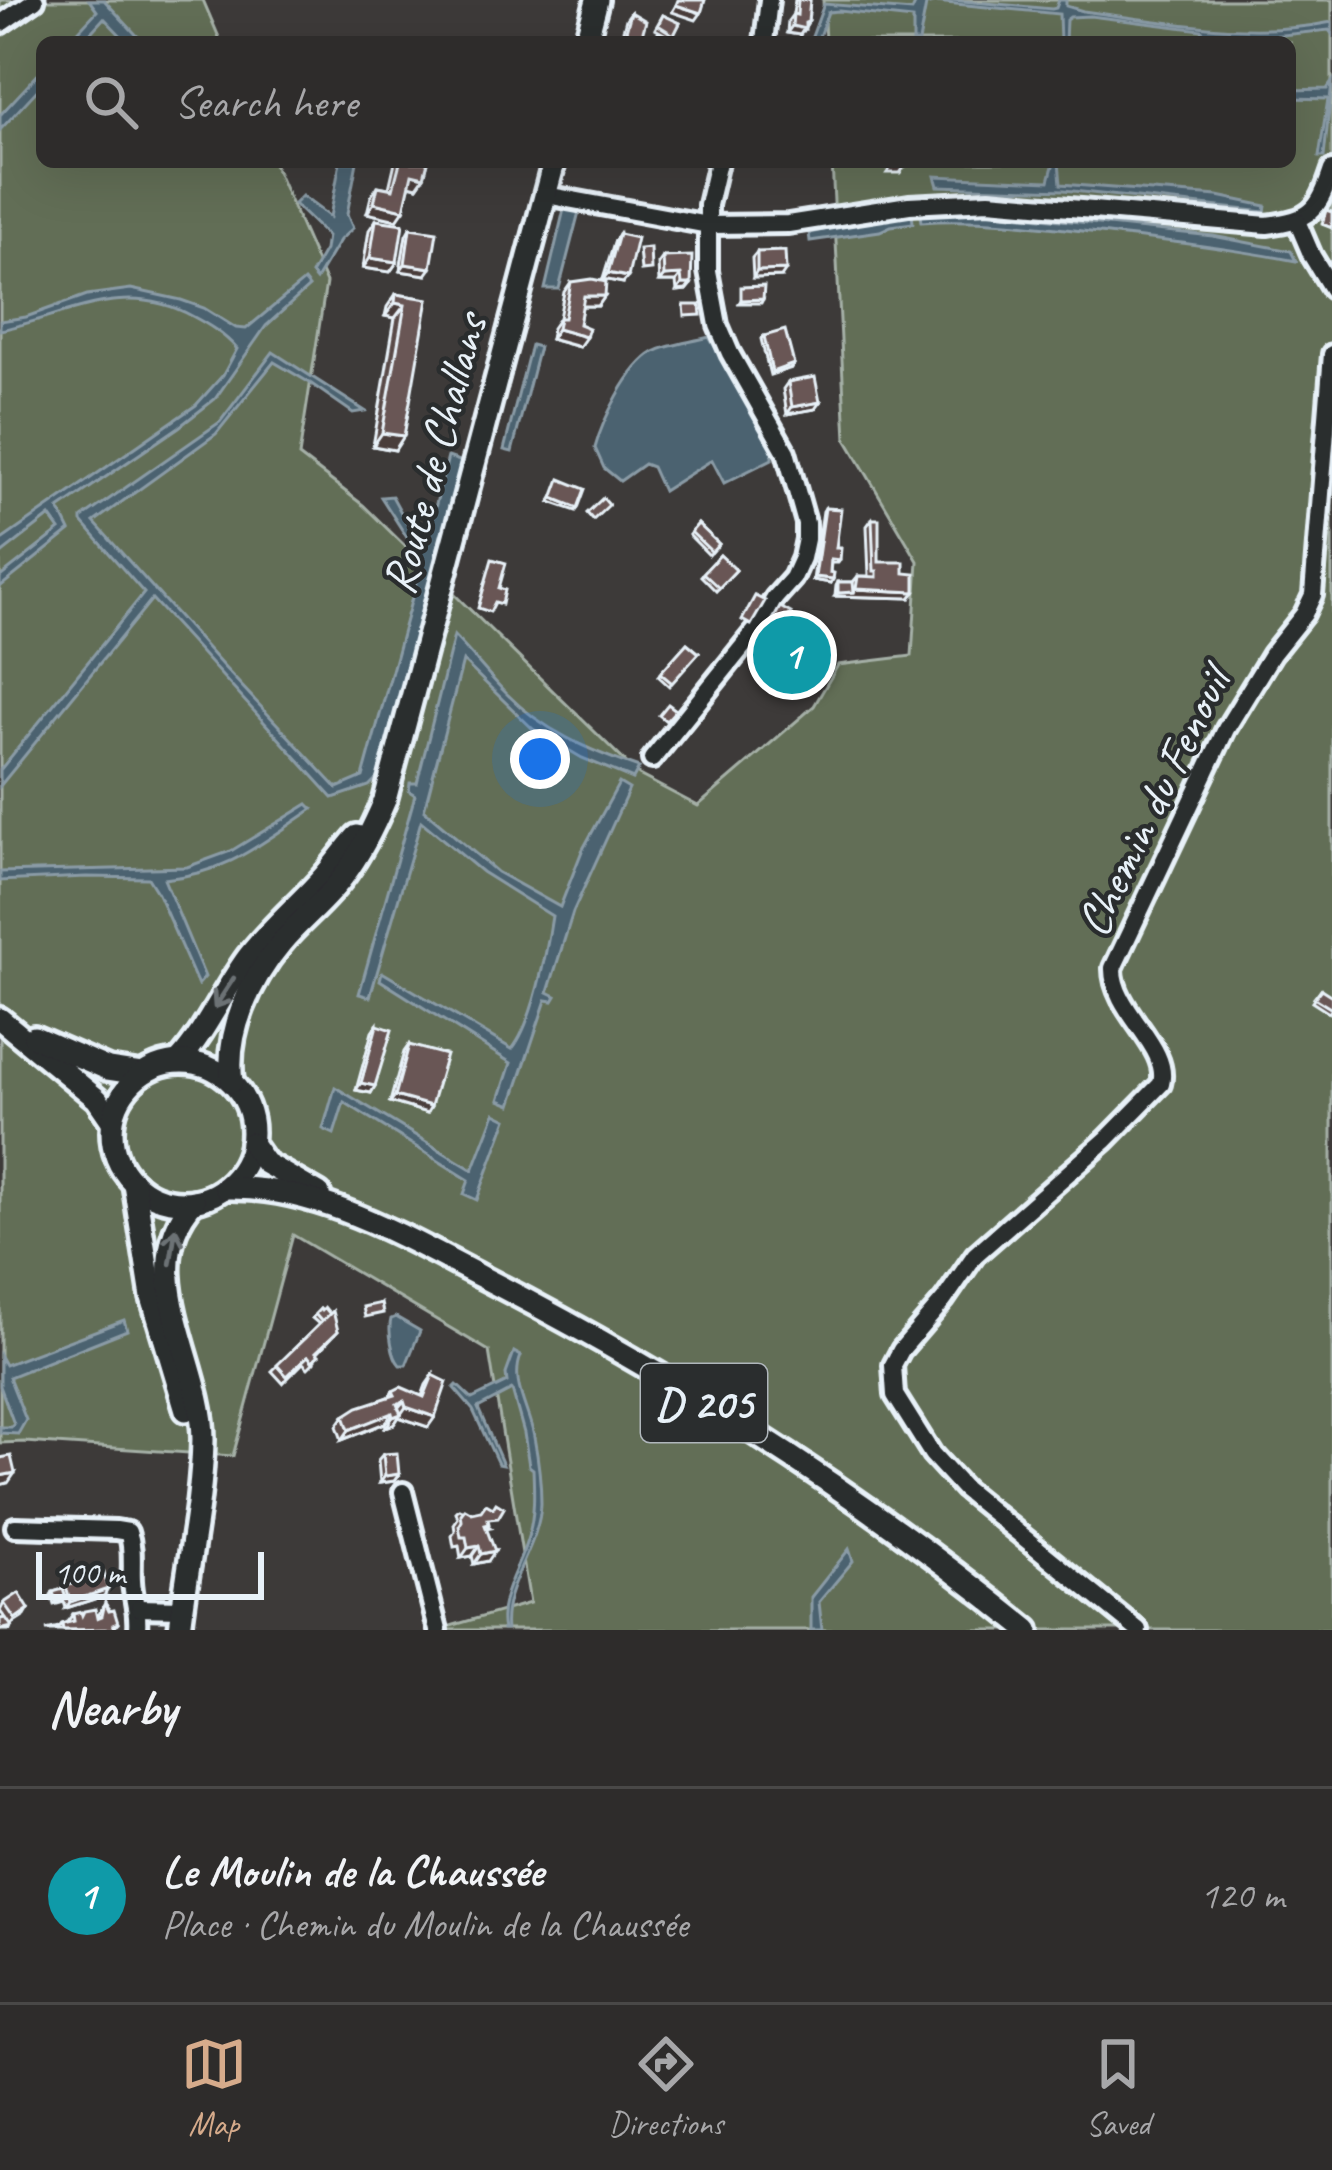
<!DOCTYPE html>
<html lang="en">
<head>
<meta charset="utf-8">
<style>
  :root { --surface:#2e2c2b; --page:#363433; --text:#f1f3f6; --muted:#a7a7a9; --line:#494847; --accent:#d6ab8b }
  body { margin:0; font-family:Caveat,sans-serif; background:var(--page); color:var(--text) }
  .scale { position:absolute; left:36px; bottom:30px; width:228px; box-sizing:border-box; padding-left:12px; border:6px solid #e8f1f8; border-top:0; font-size:33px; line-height:42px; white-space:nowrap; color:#e8f1f8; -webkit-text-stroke:9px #2a2d2e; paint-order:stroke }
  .you { position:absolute; left:540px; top:759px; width:42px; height:42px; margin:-30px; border:9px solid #fff; border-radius:50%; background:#1a73e8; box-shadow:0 0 0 18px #1a73e833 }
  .badge { display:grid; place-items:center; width:78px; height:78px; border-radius:50%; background:var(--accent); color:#fff; font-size:39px; font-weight:700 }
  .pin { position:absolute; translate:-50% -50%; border:6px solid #fff; box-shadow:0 3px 12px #0006 }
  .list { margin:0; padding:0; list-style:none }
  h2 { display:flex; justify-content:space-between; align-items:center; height:156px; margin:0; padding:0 48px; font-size:51px }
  h2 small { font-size:39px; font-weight:400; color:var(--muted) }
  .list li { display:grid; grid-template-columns:78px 1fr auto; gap:36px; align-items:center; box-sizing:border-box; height:216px; padding:0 48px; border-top:3px solid var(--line) }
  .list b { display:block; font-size:45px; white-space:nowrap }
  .list p { margin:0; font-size:39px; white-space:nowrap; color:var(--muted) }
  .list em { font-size:39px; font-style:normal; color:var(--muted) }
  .icon { flex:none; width:66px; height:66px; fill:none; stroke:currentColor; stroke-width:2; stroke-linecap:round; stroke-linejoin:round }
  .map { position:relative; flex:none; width:1332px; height:1630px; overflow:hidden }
  .search { position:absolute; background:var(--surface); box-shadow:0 12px 48px #0002; left:36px; right:36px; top:36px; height:132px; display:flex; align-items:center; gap:30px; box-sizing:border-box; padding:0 42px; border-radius:18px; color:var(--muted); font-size:45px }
  .sheet { height:372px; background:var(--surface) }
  nav { display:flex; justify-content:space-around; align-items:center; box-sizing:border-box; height:168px; border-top:3px solid var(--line); background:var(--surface); font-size:33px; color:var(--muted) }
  nav a { display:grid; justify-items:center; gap:6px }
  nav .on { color:var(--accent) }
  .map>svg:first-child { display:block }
  .green { fill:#626e56; stroke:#a5b0a7; stroke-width:3 }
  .water { fill:#4b626f; stroke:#8a9ba6; stroke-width:3 }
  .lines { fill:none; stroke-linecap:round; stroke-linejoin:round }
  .minor-casing { stroke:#e8f1f8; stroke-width:26 }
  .major-casing { stroke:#e8f1f8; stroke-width:30 }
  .minor { stroke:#2a2d2e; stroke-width:16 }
  .major { stroke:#2a2d2e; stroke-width:21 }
  .wall { fill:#5a4b48; stroke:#e8f1f8; stroke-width:3 }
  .shaded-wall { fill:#4a3d3b; stroke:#e8f1f8; stroke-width:3 }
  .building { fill:#695754; stroke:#e8f1f8; stroke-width:3 }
  .oneway { stroke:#6c7275 }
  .labels { text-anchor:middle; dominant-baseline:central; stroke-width:9; stroke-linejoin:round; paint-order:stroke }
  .shield { fill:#2a2d2e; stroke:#afb6bb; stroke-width:3 }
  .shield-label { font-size:45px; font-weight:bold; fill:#e8f1f8 }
  .street-label { font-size:48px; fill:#e8f1f8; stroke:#2a2d2e }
</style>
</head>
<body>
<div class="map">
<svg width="1332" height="1630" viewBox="0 0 1332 1630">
  <rect width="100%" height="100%" fill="#3d3a39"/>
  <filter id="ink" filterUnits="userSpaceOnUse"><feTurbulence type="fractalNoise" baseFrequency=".00833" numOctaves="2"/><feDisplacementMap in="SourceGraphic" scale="24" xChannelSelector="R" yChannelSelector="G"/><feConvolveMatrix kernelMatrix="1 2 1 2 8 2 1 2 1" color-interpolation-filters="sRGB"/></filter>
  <g filter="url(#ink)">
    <path class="green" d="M0 0H203L221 42H42V162H273L326 283 299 456 363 505 639 775 698 806 814 706 838 665 912 656 918 561 846 439 832 162H1290V42H825L823 0H1332V1630H448L447 1627 530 1603 489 1351 293 1235 233 1456 25 1442 0 1443Z"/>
    <g class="water">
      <path d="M89 0H104L143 42H127L104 18 82 42H68L97 11Z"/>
      <path d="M917 0H952L1052 9 1056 8 1059 0H1066V6L1083 11C1167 22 1248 39 1332 22V34L1329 30 1263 37 1217 34 1212 35V42H1205L1202 30 1090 16 1070 17 1066 20 1065 42H1060L1059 14 935 2 926 5 919 42H913V19L839 11 828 12 817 42H810L824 4 912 11Z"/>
      <path d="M42 70V85L0 130V115Z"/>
      <path d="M1332 82 1324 157H1319L1328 99 1290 98V90L1327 89Z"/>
      <path d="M340 162H357L347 214 353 228 340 240 316 280 311 274 325 250 327 236 294 204 302 196 330 217Z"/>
      <path d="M1054 162H1059L1061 184 1218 196 1266 206 1265 212 1064 190 938 186 935 176 1049 181Z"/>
      <path d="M565 205 580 208 559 289H545Z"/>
      <path d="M984 212 1213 236 1291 251 1296 261C1228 248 1160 240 1090 232 1033 225 979 218 921 222L920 215Z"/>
      <path d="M905 213H912L913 223 891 226 880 231 810 241 809 233Z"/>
      <path d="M304 281 309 287 266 326 215 399 179 427 59 509 70 531 0 587V577L60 530 50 516 0 555V541L196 405 223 375 237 349C224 334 209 325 192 316 124 279 67 316 0 330V321L26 317 87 295 131 289 181 300 204 308 236 328 246 329Z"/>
      <path d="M709 337 772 444V459L724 483 712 460 663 491 652 467 644 464 620 481 604 468 595 448C602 421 629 366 654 352 669 344 691 342 709 337Z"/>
      <path d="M531 345 539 347 512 452 504 450Z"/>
      <path d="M273 352 365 411 353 413 310 383 274 362 216 434 94 522 222 665 337 788 363 777 422 561 381 497 392 496 409 527 425 547 448 457 463 462 379 776 369 786 333 798 152 599 0 786V770L144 593 82 522V518L220 422Z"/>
      <path d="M454 636C472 654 488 675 506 693 543 731 590 751 639 768L633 779 582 758 533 729 463 661 424 810 497 872 560 907 582 851 619 783 629 789 573 912 548 992 556 996 553 1001 546 1000 511 1105 499 1100 511 1063 380 980 382 972 512 1049C533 1024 547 950 552 916L482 872 421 821 370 997 359 994 415 795 409 791 410 783H417Z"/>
      <path d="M308 804 313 809C260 844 229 873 164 879L205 977 198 985 158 894 148 878 86 877 0 881V872L187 867 231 851Z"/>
      <path d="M335 1087 473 1170 495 1113 507 1119 477 1200 464 1194 469 1180 344 1102 334 1134 323 1129Z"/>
      <path d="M396 1317 420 1331 406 1365H400C392 1357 388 1330 391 1319Z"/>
      <path d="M124 1320 127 1330 9 1377 26 1420 18 1434 0 1433V1427H11L14 1424 0 1386V1356L5 1365Z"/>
      <path d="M514 1352 521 1356C510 1383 529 1409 534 1437 538 1458 541 1482 541 1503 540 1547 501 1587 506 1630H503C496 1599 520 1567 528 1537 535 1515 534 1492 533 1469L529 1466 524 1433 512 1390 478 1408 503 1465 498 1464 473 1410 454 1388 457 1385 472 1399 507 1382 506 1374Z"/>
      <path d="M849 1549 853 1561 819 1602 822 1630H811V1597Z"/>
    </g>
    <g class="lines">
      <g class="minor-casing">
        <g id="minor">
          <path d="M0 24 35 0"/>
          <path d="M764 42 769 0"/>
          <path d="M546 195 708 225 788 224 909 205 989 201 1267 225C1311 219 1318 212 1332 170"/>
          <path d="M1297 221 1312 256 1332 289"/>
          <path d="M652 759 756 630 775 598 793 578 802 558 806 539V523L786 452 730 353 718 325 708 271V205L718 162"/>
          <path d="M403 1492 438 1630"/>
          <path d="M15 1527 116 1530 128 1532C134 1548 131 1565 132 1581 133 1601 139 1608 137 1630"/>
          <path d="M139 1608 182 1609"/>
          <path d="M1138 1630 964 1489 932 1454 895 1395 893 1365 901 1350 944 1300 975 1255 1106 1140 1161 1084C1171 1047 1112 1011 1113 968L1226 729 1272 654 1304 614 1313 595 1332 354"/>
        </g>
      </g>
      <g class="major-casing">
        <g id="major">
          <path d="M586 42 597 0"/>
          <path d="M0 1019 97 1099 112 1121"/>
          <path d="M34 1037 108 1069 141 1074"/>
          <path d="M179 1061C207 1030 223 991 248 957 268 931 291 911 313 888 329 872 342 853 357 836"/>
          <circle cx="182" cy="1132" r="70"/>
          <path d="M232 1082C225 1033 250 980 281 943 301 919 327 900 345 874 362 851 374 826 385 800L554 162"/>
          <path d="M251 1143 265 1163 319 1194"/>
          <path d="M134 1183 152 1297 186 1410"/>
          <path d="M225 1188C316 1185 402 1236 482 1277 675 1376 859 1493 1028 1630"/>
          <path d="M180 1630C187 1566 202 1504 203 1439 203 1362 132 1269 194 1201"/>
        </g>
      </g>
      <use href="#minor" class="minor"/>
      <use href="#major" class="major"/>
    </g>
    <g class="wall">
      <path d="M795 0H810L808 22 800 35 787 33 788 21 793 14Z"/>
      <path d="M631 12 640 42H620L626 19Z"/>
      <path d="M663 15 680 23 672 38 655 29Z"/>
      <path d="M395 162H428L424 177 417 187 410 185 397 220 367 213 371 196 378 186 389 188Z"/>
      <path d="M376 220 397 262 390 272 363 268 369 230Z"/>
      <path d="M410 228 426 275 400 271 406 235Z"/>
      <path d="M619 234 623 283 603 279 615 240Z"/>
      <path d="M757 252 781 277 753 278 752 258Z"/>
      <path d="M663 257 691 284 686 290 677 291 676 282H659L658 264Z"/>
      <path d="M571 282 605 296 598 306H582L579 324V347L550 339 552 328 559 318 564 292Z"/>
      <path d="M396 294 428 299 395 450 373 446 395 318 385 316 387 307Z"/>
      <path d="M764 336 794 364 792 368 770 375 761 339Z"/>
      <path d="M788 382 815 409 787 414 783 389Z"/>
      <path d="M825 508 840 560 838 563H831L830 572 833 579 831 583 813 580 823 511Z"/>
      <path d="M872 519 879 562 904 573 910 598 835 596 836 586 838 582H853L858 576H869L867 526Z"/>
      <path d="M698 524 719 544 709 555 689 535Z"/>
      <path d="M720 555 736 570 716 591 701 576Z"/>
      <path d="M791 629 797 665 794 668 791 666 785 677 769 668 778 653 782 656 784 652 779 646Z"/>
      <path d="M687 643 699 653 669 686 658 676Z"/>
      <path d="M1321 989 1332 1009 1329 1013 1312 1002Z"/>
      <path d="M377 1025 375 1086 371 1093 356 1090 372 1032Z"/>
      <path d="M409 1045 431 1106 427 1113 390 1102 404 1052Z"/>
      <path d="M320 1309 338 1331 317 1353 314 1362 308 1368 303 1363 283 1383 272 1371 319 1324 312 1318Z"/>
      <path d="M433 1375 428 1427 399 1417 394 1424 386 1427 385 1423 342 1440 337 1426 344 1416 389 1397 393 1391 422 1396 426 1385Z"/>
      <path d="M383 1454 399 1474 394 1481 380 1483 378 1460Z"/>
      <path d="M459 1509 470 1512 491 1528 486 1529 488 1561 474 1564 472 1556 461 1558 459 1546 454 1547 452 1536 455 1531 454 1524 458 1518 456 1512Z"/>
      <path d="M66 1586 104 1596 66 1608 64 1602 54 1605 51 1595 53 1592 63 1589Z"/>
      <path d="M4 1603 29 1609 25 1616 11 1625 10 1630H0L5 1618 0 1611Z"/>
      <path d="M105 1603 118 1623 113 1630H46L59 1627 62 1624 67 1622 73 1614 97 1618Z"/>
    </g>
    <g class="shaded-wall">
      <path d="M676 5 701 13 696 20 672 12Z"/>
      <path d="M808 22 800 35 787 33 792 26Z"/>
      <path d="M892 166H905L900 173H887Z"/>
      <path d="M412 174 424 177 417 187 405 184Z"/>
      <path d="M374 203 404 210 397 220 367 213Z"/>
      <path d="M370 258 397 262 390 272 363 268Z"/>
      <path d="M405 264 431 268 426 275 400 271Z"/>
      <path d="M786 270 781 277 753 278 757 271Z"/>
      <path d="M608 273 628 277 623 283 603 279Z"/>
      <path d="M681 275 676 282H659L664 276Z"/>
      <path d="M682 284H691L686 290 677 291Z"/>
      <path d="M584 296H605L598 306H577Z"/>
      <path d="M763 299 761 303H739L741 300Z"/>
      <path d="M395 303 405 305 395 318 385 316Z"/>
      <path d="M557 329 586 337 579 347 550 339Z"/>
      <path d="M820 402 815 409 787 414 792 407Z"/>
      <path d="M382 433 404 436 395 450 373 446Z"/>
      <path d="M553 498 578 508 576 511 550 502Z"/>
      <path d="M815 577 833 579 831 583 813 580Z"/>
      <path d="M856 589 915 592 910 598 835 596 838 593 854 592Z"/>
      <path d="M361 1083 375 1086 371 1093 356 1090Z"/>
      <path d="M395 1096 431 1106 427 1113 390 1102Z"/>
      <path d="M404 1401 385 1423 342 1440 349 1430Z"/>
      <path d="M406 1407 435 1417 428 1427 399 1417 394 1424 386 1427 393 1417 401 1414Z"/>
      <path d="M15 1473 8 1483 0 1485V1476Z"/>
      <path d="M399 1474 394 1481 380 1483 385 1476Z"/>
      <path d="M479 1546 472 1556 461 1558 468 1548Z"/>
      <path d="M495 1551 488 1561 474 1564 481 1554Z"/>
      <path d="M108 1589 104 1596 66 1608 70 1602Z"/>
    </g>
    <g class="building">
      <path d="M678 0H705L701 13 676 5Z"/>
      <path d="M798 0H810L808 22 805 23V29L792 26 793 14 797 15Z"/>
      <path d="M631 12 646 21 640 42H623Z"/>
      <path d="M663 15 680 23 674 35 658 25Z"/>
      <path d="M658 33 669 37 667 42H654Z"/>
      <path d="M400 162H428L424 177 412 174 404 210 374 203 378 186 393 189Z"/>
      <rect x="892" y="162" width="13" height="4"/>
      <path d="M1326 210 1332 212V228L1322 224Z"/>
      <path d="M376 220 403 224 397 262 370 258Z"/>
      <path d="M410 228 437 232 431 268 405 264Z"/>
      <path d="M619 234 637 238 628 277 608 273Z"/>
      <path d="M650 248 651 270 641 271 639 249Z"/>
      <path d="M785 251 786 270 757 271V252Z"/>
      <path d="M692 256 691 284H682L681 275 664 276 663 257Z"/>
      <path d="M592 279 606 282 605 296H584L579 324 589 328 586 337 557 329 559 318H564L571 282Z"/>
      <path d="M764 286 763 299 741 300V287Z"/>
      <path d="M396 294 428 299 404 436 382 433 405 305 395 303Z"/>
      <path d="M684 305H700L701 315 685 316Z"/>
      <path d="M785 330 794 364 772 372 764 336Z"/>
      <path d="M815 377 820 402 792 407 788 382Z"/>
      <path d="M560 479 585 489 578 508 553 498Z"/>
      <path d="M603 498 609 505 593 520 587 513Z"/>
      <path d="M825 508 841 509 836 548H841L840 560 831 559 830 572 834 573 833 579 815 577Z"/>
      <path d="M872 519H879V562H904V573L915 574V592L856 589 858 576 877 577V571H874Z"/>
      <path d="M698 524 719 544 712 552 691 532Z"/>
      <path d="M720 555 736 570 719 588 703 573Z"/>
      <path d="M492 559 506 563 499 588 505 590 502 604 495 602 490 612 478 608Z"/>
      <path d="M838 582H853L854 592 838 593Z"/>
      <path d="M755 596 765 601 751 625 742 620Z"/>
      <path d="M780 607 791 613 782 630 771 624Z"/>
      <path d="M791 629 806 637 807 644 797 665 794 663 787 674 771 664 778 653 782 656 786 648 781 642Z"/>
      <path d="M687 643 699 653 672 683 660 673Z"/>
      <path d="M668 704 676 710 666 721 659 715Z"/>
      <path d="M1321 989 1332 996V1009L1314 998Z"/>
      <path d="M377 1025 392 1030 375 1086 361 1083Z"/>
      <path d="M409 1045 446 1055 431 1106 395 1096Z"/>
      <path d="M381 1303 383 1313 365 1317 363 1307Z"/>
      <path d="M325 1308 330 1314 322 1322 315 1314 320 1309 322 1311Z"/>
      <path d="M333 1311 338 1331 316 1352 319 1355 312 1361 308 1356 287 1376 277 1365Z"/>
      <path d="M433 1375 447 1382 435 1417 406 1407 404 1401 397 1404 401 1414 393 1417 392 1413 349 1430 344 1416 358 1407 395 1395 393 1391 401 1387 424 1397Z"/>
      <path d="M397 1453 399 1474 385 1476 383 1454Z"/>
      <path d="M11 1456 15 1473 0 1476V1458Z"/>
      <path d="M496 1503 504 1508 498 1518 488 1519 489 1524 485 1525 495 1551 481 1554 479 1546 468 1548 466 1537H461L459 1526 462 1521 461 1514 465 1509 472 1513 481 1511 486 1504 493 1508Z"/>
      <path d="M104 1573 108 1589 70 1602 66 1586Z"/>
      <path d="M63 1589 66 1599 56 1602 53 1592Z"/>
      <path d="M19 1593 29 1609 15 1619 4 1603Z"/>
      <path d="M105 1603 109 1611 114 1610 118 1623 113 1625 114 1629 63 1630 62 1624 74 1621 73 1614 81 1612 82 1615 84 1611 95 1609 97 1618 102 1616Z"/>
      <path d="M6 1618 12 1627 0 1630V1619Z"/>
    </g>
    <defs><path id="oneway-shaft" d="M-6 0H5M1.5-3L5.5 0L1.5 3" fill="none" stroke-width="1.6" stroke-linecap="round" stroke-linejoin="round" transform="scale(3)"/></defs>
    <g class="oneway">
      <use href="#oneway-shaft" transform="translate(224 993) rotate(123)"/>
      <use href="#oneway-shaft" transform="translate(173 1246) rotate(-81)"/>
    </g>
  </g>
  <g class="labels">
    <rect class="shield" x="641" y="1364" width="126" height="78" rx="9"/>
    <g class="shield-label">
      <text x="704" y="1403">D 205</text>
    </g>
    <g class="street-label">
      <text transform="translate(434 454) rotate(-75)">Route de Challans</text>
      <text transform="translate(1153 802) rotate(-64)">Chemin du Fenouil</text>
    </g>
  </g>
</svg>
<div class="scale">100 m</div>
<div class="you"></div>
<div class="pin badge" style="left:792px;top:655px;background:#0f9aa8">1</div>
<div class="search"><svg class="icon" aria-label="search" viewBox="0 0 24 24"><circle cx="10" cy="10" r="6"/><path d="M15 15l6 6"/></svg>Search here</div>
</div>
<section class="sheet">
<h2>Nearby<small></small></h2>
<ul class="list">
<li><span class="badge" style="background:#0f9aa8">1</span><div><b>Le Moulin de la Chaussée</b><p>Place · Chemin du Moulin de la Chaussée</p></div><em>120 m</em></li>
</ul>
</section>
<nav>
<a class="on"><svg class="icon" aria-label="map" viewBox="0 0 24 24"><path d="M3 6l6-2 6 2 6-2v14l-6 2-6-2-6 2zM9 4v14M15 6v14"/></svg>Map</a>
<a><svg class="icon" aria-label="directions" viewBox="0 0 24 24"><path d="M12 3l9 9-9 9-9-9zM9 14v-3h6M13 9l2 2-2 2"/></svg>Directions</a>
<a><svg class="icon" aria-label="saved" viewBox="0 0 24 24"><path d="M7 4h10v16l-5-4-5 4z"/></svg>Saved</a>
</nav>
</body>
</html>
